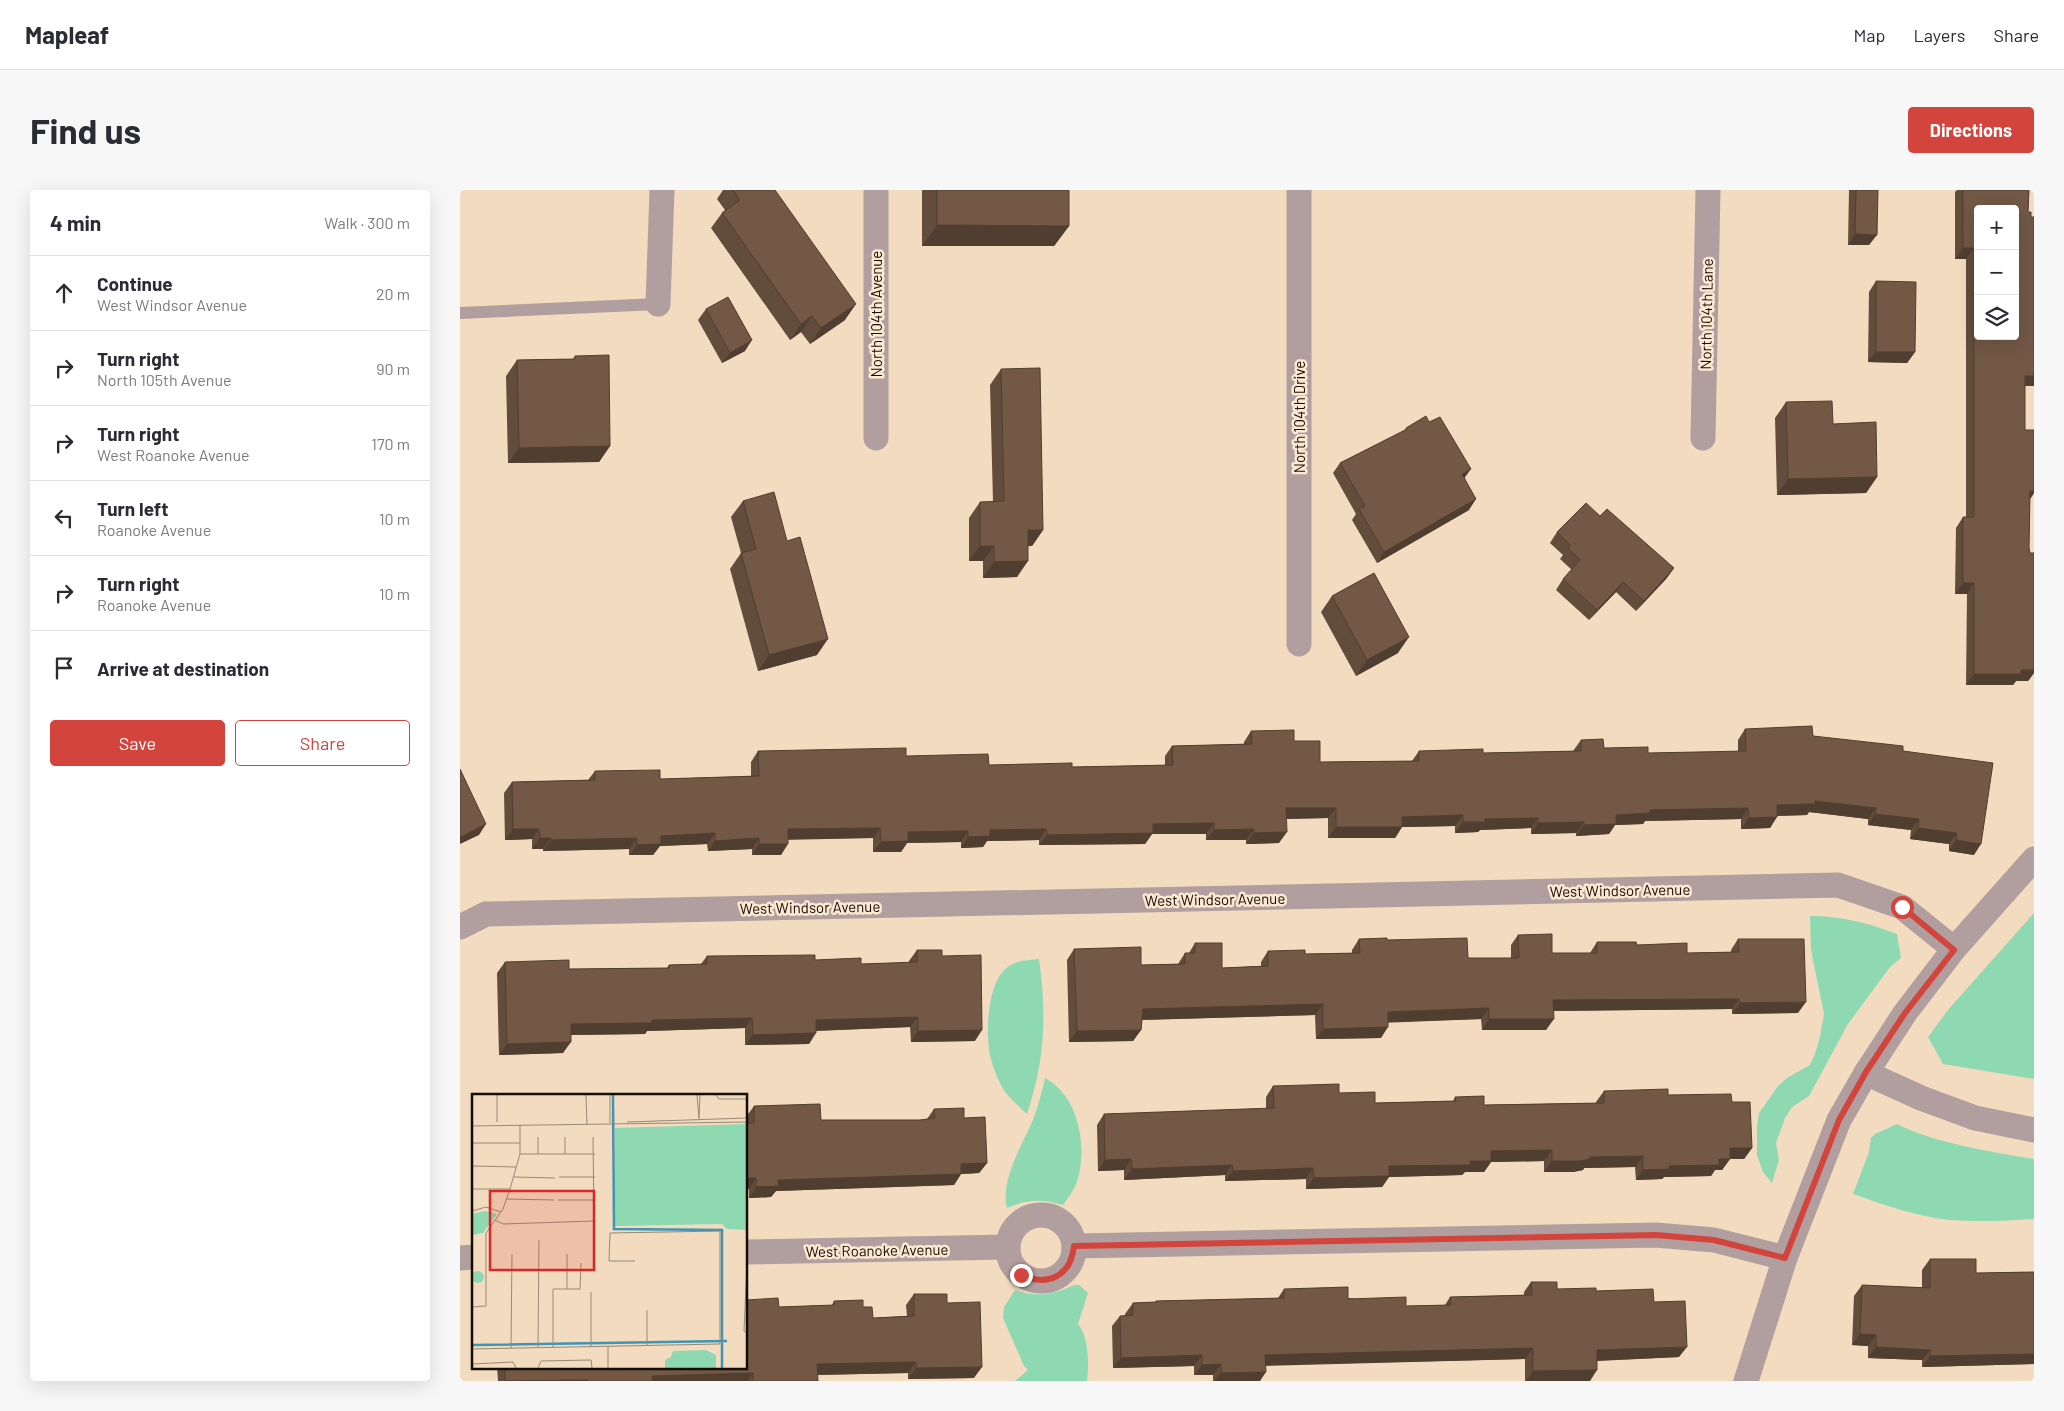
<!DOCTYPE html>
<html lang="en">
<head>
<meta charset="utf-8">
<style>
  :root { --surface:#fff; --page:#f7f7f7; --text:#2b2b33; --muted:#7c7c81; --line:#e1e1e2; --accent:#d2443c }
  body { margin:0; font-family:Barlow,sans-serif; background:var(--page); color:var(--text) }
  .controls { position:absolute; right:15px; top:15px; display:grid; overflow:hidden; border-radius:5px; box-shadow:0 5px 20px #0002 }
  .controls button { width:45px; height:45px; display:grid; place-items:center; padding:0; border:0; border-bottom:1px solid var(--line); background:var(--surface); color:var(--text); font:25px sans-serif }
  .stop { position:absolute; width:15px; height:15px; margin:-11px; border:4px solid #d2443c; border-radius:50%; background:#fff }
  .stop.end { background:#d2443c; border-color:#fff; box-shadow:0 1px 5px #0008 }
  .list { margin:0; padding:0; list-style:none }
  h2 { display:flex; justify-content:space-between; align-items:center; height:65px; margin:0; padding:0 20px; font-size:21px }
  h2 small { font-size:16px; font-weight:400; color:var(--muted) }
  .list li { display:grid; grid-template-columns:32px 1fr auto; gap:15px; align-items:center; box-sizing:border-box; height:75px; padding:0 20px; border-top:1px solid var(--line) }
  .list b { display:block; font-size:19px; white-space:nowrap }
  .list p { margin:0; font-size:16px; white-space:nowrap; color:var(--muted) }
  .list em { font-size:16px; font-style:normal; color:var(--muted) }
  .actions { display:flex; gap:10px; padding:15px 20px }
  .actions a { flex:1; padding:11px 0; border:1px solid var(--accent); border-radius:5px; text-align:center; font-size:18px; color:var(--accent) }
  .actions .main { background:var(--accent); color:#fff }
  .icon { flex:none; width:28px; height:28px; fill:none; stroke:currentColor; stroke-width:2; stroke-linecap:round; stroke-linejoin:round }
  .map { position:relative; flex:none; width:1574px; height:1191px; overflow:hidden; border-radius:5px }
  header { display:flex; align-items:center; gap:30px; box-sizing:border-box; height:70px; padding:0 25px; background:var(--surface); border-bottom:1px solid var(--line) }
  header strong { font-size:24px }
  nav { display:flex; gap:28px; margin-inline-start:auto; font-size:18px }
  .intro { display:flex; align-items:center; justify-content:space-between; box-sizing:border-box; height:120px; padding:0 30px }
  h1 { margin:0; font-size:35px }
  .button { padding:12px 22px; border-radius:5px; background:var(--accent); color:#fff; font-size:18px; font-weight:700 }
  main { display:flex; gap:30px; padding:0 30px }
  aside { flex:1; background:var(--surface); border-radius:5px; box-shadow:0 5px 20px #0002 }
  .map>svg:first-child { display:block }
  .green { fill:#8fd9b2 }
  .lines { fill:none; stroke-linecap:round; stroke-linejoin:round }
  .lane { stroke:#b09f9e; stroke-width:12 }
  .street { stroke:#b09f9e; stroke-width:25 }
  .wall { fill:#624c3b }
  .shaded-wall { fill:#503e30 }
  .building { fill:#725845; stroke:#503e30; fill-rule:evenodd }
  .route { stroke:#d2443c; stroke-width:6 }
  .labels { text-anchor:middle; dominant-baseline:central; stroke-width:5; stroke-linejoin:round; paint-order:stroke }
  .street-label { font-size:15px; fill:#140d04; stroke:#fce9d2 }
  .inset-river { fill:none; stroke:#3e95b5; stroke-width:2.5 }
  .inset-road { fill:none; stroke:#998974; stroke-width:1 }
  .view { fill:#d62828; fill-opacity:0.15; stroke:#d62828; stroke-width:2.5 }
  .inset-edge { fill:none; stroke:#140d04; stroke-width:2.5 }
</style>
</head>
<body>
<header>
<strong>Mapleaf</strong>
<nav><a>Map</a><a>Layers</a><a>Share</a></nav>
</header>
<div class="intro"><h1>Find us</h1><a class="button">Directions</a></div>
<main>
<aside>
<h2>4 min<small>Walk · 300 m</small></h2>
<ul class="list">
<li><svg class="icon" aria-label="ahead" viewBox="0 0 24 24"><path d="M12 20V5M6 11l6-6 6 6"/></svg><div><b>Continue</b><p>West Windsor Avenue</p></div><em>20 m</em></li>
<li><svg class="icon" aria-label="right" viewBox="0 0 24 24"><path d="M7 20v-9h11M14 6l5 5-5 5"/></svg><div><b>Turn right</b><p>North 105th Avenue</p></div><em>90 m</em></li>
<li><svg class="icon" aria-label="right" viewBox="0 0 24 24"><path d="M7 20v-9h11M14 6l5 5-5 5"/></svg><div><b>Turn right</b><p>West Roanoke Avenue</p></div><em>170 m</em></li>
<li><svg class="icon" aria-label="left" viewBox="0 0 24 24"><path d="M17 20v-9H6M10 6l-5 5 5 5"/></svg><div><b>Turn left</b><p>Roanoke Avenue</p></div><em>10 m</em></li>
<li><svg class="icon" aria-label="right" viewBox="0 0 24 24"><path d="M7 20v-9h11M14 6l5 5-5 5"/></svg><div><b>Turn right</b><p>Roanoke Avenue</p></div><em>10 m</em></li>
<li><svg class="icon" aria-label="arrive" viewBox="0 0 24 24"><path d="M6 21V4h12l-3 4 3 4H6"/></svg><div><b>Arrive at destination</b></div></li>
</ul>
<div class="actions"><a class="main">Save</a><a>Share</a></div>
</aside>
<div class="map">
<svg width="1574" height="1191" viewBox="0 0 1574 1191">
  <rect width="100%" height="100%" fill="#f2dbbf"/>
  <g class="green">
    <path d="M1574 723V889L1483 874 1468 847 1488 820Z"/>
    <path d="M1350 726C1381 726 1408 733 1437 744L1441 768 1430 777 1388 834 1349 906 1332 917 1325 928 1316 953 1319 970 1312 993 1303 982 1297 965V937L1299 923 1318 896 1327 888 1350 875 1355 864 1360 847 1364 824 1351 760Z"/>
    <path d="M579 769C587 825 585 870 567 924 558 915 546 906 541 895 535 884 531 871 529 859 526 836 528 784 553 774 560 770 571 770 579 769Z"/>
    <path d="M585 888C619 906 628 957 617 992 614 1000 608 1008 603 1015 581 1009 569 1009 547 1018 540 991 562 955 573 930 578 916 582 902 585 888Z"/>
    <path d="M1437 934C1474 953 1532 962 1574 969V1029C1546 1031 1517 1032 1489 1030 1456 1026 1424 1015 1393 1004L1409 962 1411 948 1415 944Z"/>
    <path d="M614 1095H619L628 1103 618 1134C629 1147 629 1174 627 1191H555L568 1180 564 1176 543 1128 544 1117 555 1100C576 1108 595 1104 614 1095Z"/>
  </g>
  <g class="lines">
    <path class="lane" d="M0 123 198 114"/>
    <g class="street">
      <path d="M416 0V248"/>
      <path d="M198 114 202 0"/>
      <path d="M1243 248 1248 0"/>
      <path d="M839 454V0"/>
      <path d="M0 737 26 724 1378 695 1442 717 1494 759"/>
      <path d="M1406 883 1461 908 1515 928 1574 940"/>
      <circle cx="581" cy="1058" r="33"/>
      <path d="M614 1056 1196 1045 1254 1050 1325 1068"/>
      <path d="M286 1062 547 1057"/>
      <path d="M0 1068 14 1067"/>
      <path d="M1286 1191 1325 1068 1379 930 1406 883 1445 823 1494 759 1574 669"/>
    </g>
  </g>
  <g class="wall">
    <path d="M263 0H315L385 130 350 154 341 142 330 150 251 38 262 23 265 20 257 9Z"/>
    <path d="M462 0H609V36L594 56H462Z"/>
    <path d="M1389 0H1418L1409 55H1388Z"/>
    <path d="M1497 0H1569L1568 22 1574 196H1565V240H1574V303L1570 309 1569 358 1570 363H1574V483L1568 491H1556L1553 495H1506L1507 404H1495L1496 338 1503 327H1506V69H1495V2Z"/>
    <path d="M1416 91 1455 162 1447 173 1408 172 1409 102Z"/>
    <path d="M246 119 285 161 262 173 238 130Z"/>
    <path d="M115 166 150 256 139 272 48 273 46 186 57 170 113 169Z"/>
    <path d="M541 179 583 340 572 356H568L557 387 523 388V371H509V328L520 312H533L530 195Z"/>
    <path d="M1326 212 1373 234 1417 287 1406 303 1317 305 1315 228Z"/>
    <path d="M969 232 1005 288 1009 320 917 373 892 330 896 324 873 283 880 273 944 241 946 238Z"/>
    <path d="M283 311 357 465 298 481 270 379 281 363 271 327Z"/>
    <path d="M1140 326 1214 378 1206 389 1176 421 1156 402 1129 430 1096 400 1103 389 1112 380 1100 369 1103 365 1090 353 1097 342Z"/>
    <path d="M872 406 938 463 896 486 861 422Z"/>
    <path d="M1285 539 1353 546 1443 561 1514 665 1489 661V654L1450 649 1451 640 1408 635V629L1349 622 1347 625 1317 626 1310 638 1281 639V629L1185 631 1183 634 1155 635 1149 644 1116 646V643L1071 644V638L1020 640 1018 642 995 643V636L942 637 935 648H868V628L826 629 819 653 786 654V650H746V644H692L685 654 579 655V650L527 651 523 657 501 658V652L447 653 441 662H413V648L328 649 321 665H292V659L248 661 247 654 200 656 193 665H169V659L83 661V659H72V649L45 650 44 603 52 592 128 590 135 581 200 589 291 586V572L298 561 446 566 529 575 612 577 705 575V566L712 556 784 554V552L791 541 834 551 860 572 952 571 959 561 1023 563 1113 561 1121 550 1144 558 1188 563 1278 562V550Z"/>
    <path d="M1058 745 1092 763H1130L1137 752 1177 755 1227 763 1271 762V760L1278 749 1338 823 1272 824V819L1094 821 1086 840H1022L1021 829 928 832 921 848 856 849 855 825 682 830 681 840 673 851 609 852 607 770 614 759 681 775 718 774 725 763H729L735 753 762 778 801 776V772L808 761 845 764 892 763V760L899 749 927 750 1008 768H1051V755Z"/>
    <path d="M457 760 482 766 515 851 451 852 450 837 356 841 349 854 285 855V838L187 841 185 844 111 845 103 863 39 865 37 783 45 772 109 779 207 778 209 775 241 774 247 766 355 770 401 774 449 773V771Z"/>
    <path d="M813 896 879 903 915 913 993 911 995 907 1024 915 1136 913V912L1144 901 1208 905 1272 912 1292 958 1284 969H1270L1262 980H1255L1251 986 1204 987 1202 989 1176 990 1175 977 1124 978 1123 980 1113 982H1084V971L1031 972 1024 982H1005L1002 985 929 987 922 997 846 999V989L765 991V985L664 990V980L638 981 637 935 644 924 806 919V907Z"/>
    <path d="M294 916 361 930H460L467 929 474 919 504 928 527 973 519 983 501 984 494 995 316 1001 311 1007 289 1008V999H286V927Z"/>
    <path d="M1470 1069 1516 1083 1574 1082V1174L1462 1177V1170L1408 1168V1156L1392 1155 1394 1106 1402 1095 1462 1098V1080Z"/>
    <path d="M1071 1092 1097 1099 1136 1101 1194 1112 1219 1167 1137 1171 1130 1191H1065V1169L806 1175 800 1191H753V1185H734V1176L653 1178 652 1136 660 1126H665V1124L673 1113 695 1112 696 1111 818 1108 824 1099 946 1116 985 1115 990 1107 1064 1105V1102Z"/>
    <path d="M454 1104 487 1113 514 1188 448 1189V1183L357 1185 358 1191H38L37 1177H286L319 1117 372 1115 374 1111 403 1117 413 1128 447 1126 446 1115Z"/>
  </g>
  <g class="shaded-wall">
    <path d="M477 35 609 36 594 56H462Z"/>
    <path d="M1395 44 1417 45 1409 55H1388Z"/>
    <path d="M1503 58H1514L1506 69H1495Z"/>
    <path d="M396 114 385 130 350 154 361 138Z"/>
    <path d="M352 126 341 142 330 150 341 134Z"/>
    <path d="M292 150 285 161 262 173 270 163Z"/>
    <path d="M1416 162H1455L1447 173 1408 172Z"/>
    <path d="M1565 186H1574V196H1557Z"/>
    <path d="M150 256 139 272 48 273 59 258Z"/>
    <path d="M1011 279 1003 290 1002 284Z"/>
    <path d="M1417 287 1406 303 1317 305 1328 289Z"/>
    <path d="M1570 301H1574V303L1568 312Z"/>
    <path d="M1016 309 1009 320 917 373 924 362Z"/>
    <path d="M568 340H583L572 356H557Z"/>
    <path d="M520 356H534L523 371H509Z"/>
    <path d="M568 371 557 387 523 388 534 372Z"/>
    <path d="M1214 378 1206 389 1176 421 1184 411Z"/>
    <path d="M1163 392 1156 402 1129 430 1137 420Z"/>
    <path d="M1503 393H1514L1507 404H1495Z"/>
    <path d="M949 447 938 463 896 486 907 470Z"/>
    <path d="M368 449 357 465 298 481 309 465Z"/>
    <path d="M1561 480H1574V483L1568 491H1556L1553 495H1506L1514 484Z"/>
    <path d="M1355 611 1416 618 1408 629 1349 622 1347 625 1309 626 1317 615Z"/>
    <path d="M826 618H876L868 628 819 629Z"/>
    <path d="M1288 618 1281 629 1185 631 1183 634 1155 635 1149 644 1116 646 1124 635 1156 625 1190 620Z"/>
    <path d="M1415 624 1459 629 1451 640 1408 635Z"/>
    <path d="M1003 625 995 636 942 637 935 648H868L876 637 942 627Z"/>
    <path d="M1317 627 1310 638 1281 639 1289 628Z"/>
    <path d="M1078 628 1071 638 1020 640 1018 642 995 643 1003 632 1025 629Z"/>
    <path d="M1124 632 1116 643 1071 644 1078 633Z"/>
    <path d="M754 633 746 644H692L685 654 579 655 587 645 693 634Z"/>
    <path d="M26 634 19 645 0 654V647Z"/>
    <path d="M420 638 413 648 321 650 328 639Z"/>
    <path d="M1458 638 1497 643 1489 654 1450 649Z"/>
    <path d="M53 639H79L72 649 45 650Z"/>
    <path d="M586 639 579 650 527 651 523 657 501 658 508 647 530 640Z"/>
    <path d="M794 639 786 650H746L754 640Z"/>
    <path d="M508 641 501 652 447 653 441 662H413L421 652 448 642Z"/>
    <path d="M827 642 819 653 786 654 794 643Z"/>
    <path d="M255 643 247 654 200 656 193 665H169L177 655 201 646Z"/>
    <path d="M80 648H91L83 659H72Z"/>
    <path d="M177 648 169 659 83 661 91 650Z"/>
    <path d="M299 648 292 659 248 661 255 651Z"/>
    <path d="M1496 650 1521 654 1514 665 1489 661Z"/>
    <path d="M299 654H328L321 665H292Z"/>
    <path d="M1279 809 1272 819 1086 821 1093 810Z"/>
    <path d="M1346 812 1338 823 1272 824 1280 813Z"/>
    <path d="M863 814 855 825 675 830 683 819Z"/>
    <path d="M1029 818 1021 829 920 833 928 822Z"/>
    <path d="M458 827 450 837 348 841 356 830Z"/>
    <path d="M292 828 285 838 187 841 185 844 103 845 111 834 192 830Z"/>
    <path d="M1029 829H1094L1086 840H1022Z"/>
    <path d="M928 837 921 848 856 849 863 839Z"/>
    <path d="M522 840 515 851 451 852 458 841Z"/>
    <path d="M681 840 673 851 609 852 617 841Z"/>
    <path d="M356 843 349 854 285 855 293 845Z"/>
    <path d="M111 852 103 863 39 865 47 854Z"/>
    <path d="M1270 958H1292L1284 969H1262Z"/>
    <path d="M1092 960 1084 971 1031 972 1024 982H1005L1002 985 929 987 922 997 846 999 854 988 929 976 1010 971 1031 961Z"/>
    <path d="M1183 966 1175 977 1124 978 1123 980 1113 982H1084L1092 971 1130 967Z"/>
    <path d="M671 969 664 980 638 981 645 970Z"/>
    <path d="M1259 969H1270L1262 980H1255L1251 986 1204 987 1202 989 1176 990 1183 980Z"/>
    <path d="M527 973 519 983 501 984 494 995 316 1001 311 1007 289 1008 296 997 318 990 501 974Z"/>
    <path d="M772 975 765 985 664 990 672 979Z"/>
    <path d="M853 978 846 989 765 991 773 981Z"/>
    <path d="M286 988H296L289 999H286Z"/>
    <path d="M1400 1144 1416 1145 1408 1156 1392 1155Z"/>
    <path d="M1227 1157 1219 1167 1129 1171 1137 1160Z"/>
    <path d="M1416 1157 1470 1160 1462 1170 1408 1168Z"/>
    <path d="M1073 1158 1065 1169 798 1176 805 1165Z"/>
    <path d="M1574 1164V1174L1462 1177 1470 1166Z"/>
    <path d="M742 1165 734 1176 653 1178 661 1168Z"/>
    <path d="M456 1172 448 1183 350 1185 357 1174Z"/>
    <path d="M761 1174 753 1185H734L742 1175Z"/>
    <path d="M522 1177 514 1188 448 1189 456 1178Z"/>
    <path d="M1137 1180 1130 1191H1066L1073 1181Z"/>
    <path d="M806 1182 800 1191H755L761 1183Z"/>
    <path d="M293 1183 287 1191H189L192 1186Z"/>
    <path d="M128 1190 127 1191H45Z"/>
  </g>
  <g class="building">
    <path d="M273 0H315L396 114 361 138 352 126 341 134 262 23 280 10Z"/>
    <path d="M477 0H609V36L477 35Z"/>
    <path d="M1396 0H1418L1417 45 1395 44Z"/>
    <path d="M1503 0H1569L1568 22H1571V27H1574V186H1565V240H1574V301H1570L1569 358 1570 363H1574V480H1561V484H1514V393H1503V327H1514V58H1503ZM1518 19H1555V146H1518Z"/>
    <path d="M1416 91 1456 92 1455 162H1416Z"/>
    <path d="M268 107 292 150 270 163 246 119Z"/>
    <path d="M149 165 150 256 59 258 57 170 115 169V166Z"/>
    <path d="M580 178 583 340H568V371L534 372V356H520V312L544 311 541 179Z"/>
    <path d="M1372 211 1373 234 1416 232 1417 287 1328 289 1326 212Z"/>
    <path d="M966 226 969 232 980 227 1011 279 1002 284 1016 309 924 362 899 319 905 316 880 273 947 239 946 238Z"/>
    <path d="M314 302 327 351 340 347 368 449 309 465 281 363 296 359 283 311Z"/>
    <path d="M1126 313 1140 326 1147 319 1214 378 1184 411 1163 392 1137 420 1103 389 1120 370 1108 358 1110 355 1097 342Z"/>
    <path d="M914 383 949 447 907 470 872 406Z"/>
    <path d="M1352 536 1353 546 1443 556V561L1533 573 1521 654 1496 650 1497 643 1458 638 1459 629 1415 624 1416 618 1355 611V614L1317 615V627L1289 628 1288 618 1190 620V623L1156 625V634L1124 635V632L1078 633V628L1025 629V632H1003V625L942 627V637H876V618H826L827 642 794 643V639L754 640V633L693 634V643L587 645 586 639 530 640V646L508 647V641L448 642V651L421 652 420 638 328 639V654H299V648L255 651V643L201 646V654L177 655V648L91 650V648H80L79 639H53L52 592 135 590V581L200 580V589L299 586 298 561 446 558V566L528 564 529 575 612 573V577L713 575 712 556 792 554 791 541 834 540V551H860V572L959 571V561L1023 559V563L1121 561V550L1143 549 1144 558 1188 557V563L1286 561 1285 539Z"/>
    <path d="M0 579 26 634 0 647Z"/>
    <path d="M1092 744V763H1137V752H1176L1177 755 1227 753V763L1279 762 1278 749H1344L1346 812 1280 813 1279 809 1093 810 1094 829H1029V818L928 822V837L863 839V814L683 819 681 840 617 841 614 759 681 757V775L725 774V763H735V753H762V778L808 776V761L845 760V764L900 763 899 749 927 748V750L1007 748 1008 768H1059L1058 745Z"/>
    <path d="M457 760H482V766L521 765 522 840 458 841V827L356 830V843L293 845 292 828 192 830V833L111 834V852L47 854 45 772 109 770V779L209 778V775L247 774V766L355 765V770L401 768V774L457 772Z"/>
    <path d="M879 894V903L915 902V913L996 911 995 907 1024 906V915L1144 913V901L1208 899V905L1271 904 1272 912H1290L1292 958H1270V969H1259V975L1209 976V979L1183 980V966L1130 967V969L1120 971H1092V960L1031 961V971H1010V975L929 976V986L854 988 853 978 773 981 772 975 672 979 671 969 645 970 644 924 814 918 813 896Z"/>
    <path d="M360 914 361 930H460L475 928 474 919 504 918V928L525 927 527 973 501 974V984L318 990 319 996 296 997V988H286V933H294V916Z"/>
    <path d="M1470 1069H1516V1083L1574 1082V1164L1470 1166V1160L1416 1157V1145L1400 1144 1402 1095 1470 1098Z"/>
    <path d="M1071 1092H1097V1099L1136 1098V1101L1193 1099 1194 1112 1225 1111 1227 1157 1137 1160V1180L1073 1181V1158L805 1165 806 1182 761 1183V1174L742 1175V1165L661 1168 660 1126 673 1125V1113L696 1112V1111L824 1108V1099L888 1097V1109L946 1107V1116L991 1115 990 1107 1072 1105Z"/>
    <path d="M454 1104H487V1113L520 1112 522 1177 456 1178V1172L357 1174 358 1191H293V1183L192 1186 193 1191H128V1190L45 1191V1177H286V1110L318 1108 319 1117 374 1115V1111L403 1110V1117H412L413 1128 454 1126Z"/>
  </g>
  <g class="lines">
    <path class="route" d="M561 1085C588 1097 611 1086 614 1056L1196 1045 1254 1050 1325 1068 1379 930 1406 882 1445 823 1494 760 1442 717"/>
  </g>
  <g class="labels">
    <g class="street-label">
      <text transform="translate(416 124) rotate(-90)">North 104th Avenue</text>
      <text transform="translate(1246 124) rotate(-89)">North 104th Lane</text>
      <text transform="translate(839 227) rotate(-90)">North 104th Drive</text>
      <text transform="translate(1160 700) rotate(-1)">West Windsor Avenue</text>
      <text transform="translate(755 709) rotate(-1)">West Windsor Avenue</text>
      <text transform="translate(350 717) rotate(-1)">West Windsor Avenue</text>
      <text transform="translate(417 1060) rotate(-1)">West Roanoke Avenue</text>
    </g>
  </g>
  <g transform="translate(12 904)">
    <rect width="275" height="275" fill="#f2dbbf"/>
    <path d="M275 30V136L255 135 250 130 143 132V34ZM13 117 25 120 11 139 0 141V120ZM0 183a6 6 0 1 1 12 0a6 6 0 1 1-12 0ZM234 256 244 261V274H193V266L199 263 201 257Z" fill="#8fd9b2"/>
    <path class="inset-river" d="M141 1 142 135 250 136V274M0 251 255 247"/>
    <path class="inset-road" d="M25 1V28M114 1 115 30M138 1V29M225 1 227 25M244 1 247 5H275M227 24 228 1M155 28 275 24M0 32 275 28M66 43V60M93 43V60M0 49H48M48 60H123M0 72 44 73M42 83 83 84M87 83H123M0 95H38M35 105 82 106M86 106H123M0 117 14 113 29 118M23 126 31 130 122 127 121 43M95 160V195M275 169 272 237 275 239M0 213 14 212V139L31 115 38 95 48 60V31M136 252V274M175 252V216M81 253V195H108L109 169M119 253V198M39 254 40 160M66 254 67 146M0 255 248 250V137L138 139 137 167H163M0 270 41 268 44 274M66 274 69 267 119 266 120 274"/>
    <path class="view" d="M18 97H122V176H18Z"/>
    <rect width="275" height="275" class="inset-edge"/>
  </g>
</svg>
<div class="controls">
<button>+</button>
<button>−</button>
<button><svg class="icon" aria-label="layers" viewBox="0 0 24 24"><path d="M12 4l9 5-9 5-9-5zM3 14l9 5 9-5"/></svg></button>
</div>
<div class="stop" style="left:1442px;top:717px"></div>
<div class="stop end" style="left:561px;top:1085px"></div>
</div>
</main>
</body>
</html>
